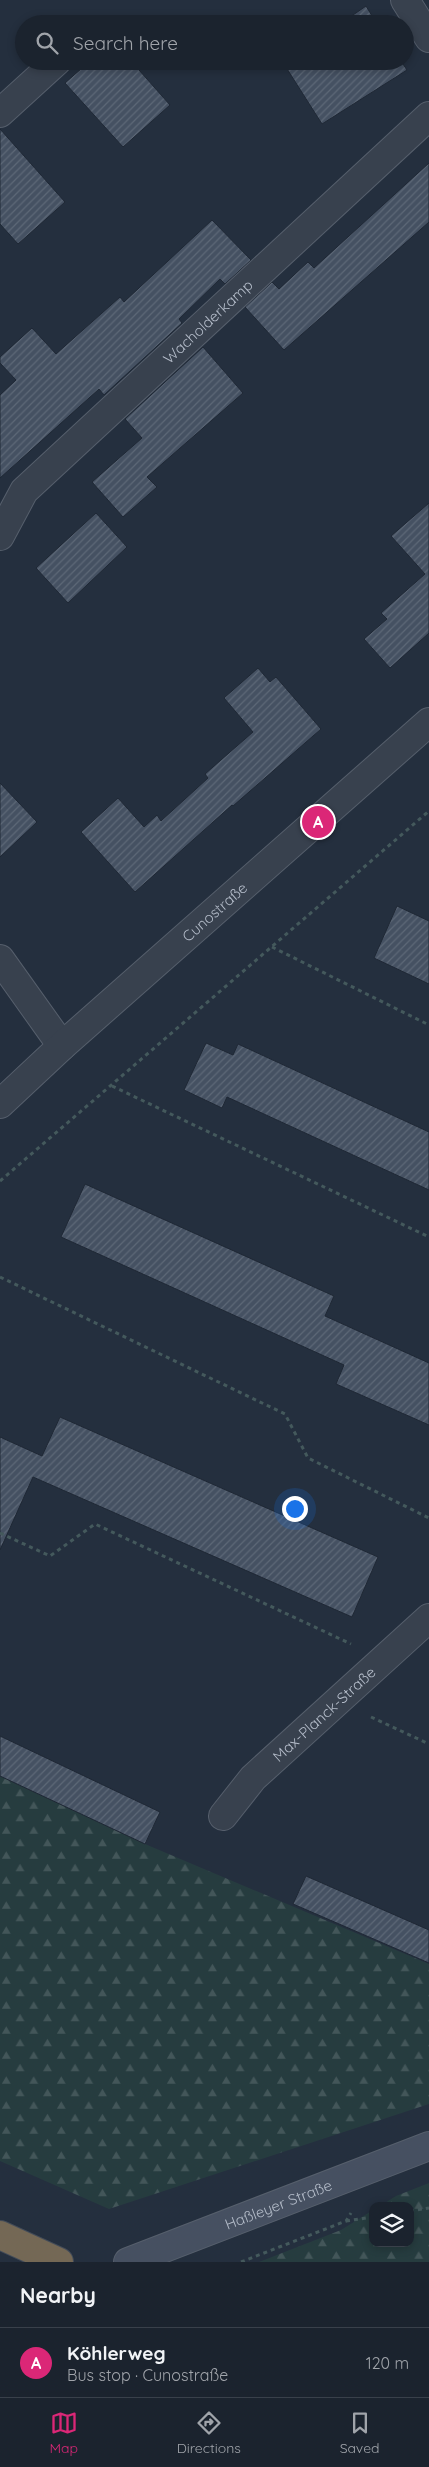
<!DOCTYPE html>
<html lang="en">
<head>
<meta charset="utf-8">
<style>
  :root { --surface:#1b232e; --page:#282f3a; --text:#f1f3f6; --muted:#a0a4aa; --line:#39404a; --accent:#db2777 }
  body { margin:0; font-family:Quicksand,sans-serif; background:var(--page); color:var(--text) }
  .controls { position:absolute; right:15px; bottom:15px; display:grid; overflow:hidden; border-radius:10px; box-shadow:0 2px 8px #0003 }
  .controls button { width:45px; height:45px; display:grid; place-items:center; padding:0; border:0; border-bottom:1px solid var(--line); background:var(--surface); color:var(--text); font:25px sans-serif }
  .you { position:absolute; left:294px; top:1508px; width:18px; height:18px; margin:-12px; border:4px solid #fff; border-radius:50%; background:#1a73e8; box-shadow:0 0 0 8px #1a73e833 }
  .badge { display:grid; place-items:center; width:32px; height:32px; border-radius:50%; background:var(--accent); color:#fff; font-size:16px; font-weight:700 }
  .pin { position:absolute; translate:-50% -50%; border:2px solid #fff; box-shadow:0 1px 5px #0006 }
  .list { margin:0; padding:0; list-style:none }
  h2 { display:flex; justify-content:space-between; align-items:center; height:65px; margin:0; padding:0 20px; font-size:21px }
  h2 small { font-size:16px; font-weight:400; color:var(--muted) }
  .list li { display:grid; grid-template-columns:32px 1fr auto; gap:15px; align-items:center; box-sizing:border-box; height:70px; padding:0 20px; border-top:1px solid var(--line) }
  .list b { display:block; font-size:19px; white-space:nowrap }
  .list p { margin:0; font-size:16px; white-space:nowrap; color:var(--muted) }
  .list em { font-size:16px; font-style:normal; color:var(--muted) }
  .icon { flex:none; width:28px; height:28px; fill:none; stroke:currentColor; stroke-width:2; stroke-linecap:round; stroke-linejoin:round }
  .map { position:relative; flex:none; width:429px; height:2262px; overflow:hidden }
  .search { position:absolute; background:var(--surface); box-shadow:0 2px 8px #0003; left:15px; right:15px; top:15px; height:55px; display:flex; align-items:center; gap:12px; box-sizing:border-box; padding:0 18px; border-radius:28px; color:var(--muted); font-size:19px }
  .sheet { height:135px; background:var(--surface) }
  nav { display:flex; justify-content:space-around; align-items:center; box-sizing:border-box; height:70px; border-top:1px solid var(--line); background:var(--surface); font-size:14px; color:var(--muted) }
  nav a { display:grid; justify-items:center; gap:2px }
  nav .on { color:var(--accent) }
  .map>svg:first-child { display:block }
  .forest { fill:url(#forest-firs) }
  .building { fill:url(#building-hatch); stroke:#1f2835 }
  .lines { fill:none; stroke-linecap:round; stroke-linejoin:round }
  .street-casing { stroke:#565f6c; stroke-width:30 }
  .secondary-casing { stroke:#565f6c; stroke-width:30 }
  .highway-casing { stroke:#434c59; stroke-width:30 }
  .path { stroke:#44595c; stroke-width:3; stroke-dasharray:4 4; stroke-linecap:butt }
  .street { stroke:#38414e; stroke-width:28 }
  .secondary { stroke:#465061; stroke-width:28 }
  .highway { stroke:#746855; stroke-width:28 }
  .labels { text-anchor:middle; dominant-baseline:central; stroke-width:5; stroke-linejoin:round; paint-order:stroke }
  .street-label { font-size:15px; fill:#b4bcc9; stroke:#1d2633 }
</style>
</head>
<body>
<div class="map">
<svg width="429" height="2262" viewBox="0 0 429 2262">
  <defs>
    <pattern id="forest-firs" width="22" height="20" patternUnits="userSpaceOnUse" patternTransform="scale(1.25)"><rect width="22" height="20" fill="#263c3f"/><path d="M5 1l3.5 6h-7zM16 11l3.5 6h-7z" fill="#435659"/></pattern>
    <pattern id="building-hatch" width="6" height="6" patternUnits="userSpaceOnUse" patternTransform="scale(1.25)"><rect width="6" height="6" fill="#455162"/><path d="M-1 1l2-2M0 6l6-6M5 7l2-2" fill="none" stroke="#5d6877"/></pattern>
  </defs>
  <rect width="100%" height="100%" fill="#242f3e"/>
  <g class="forest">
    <path d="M0 1776 145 1844 429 1964V2104L109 2209 0 2161Z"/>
    <path d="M429 2183V2262H259L341 2230 373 2210V2243H410V2206H380L396 2196Z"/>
  </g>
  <g class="building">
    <path d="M366 6 377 24H340Z"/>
    <path d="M90 61H131L170 105 123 147 65 83Z"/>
    <path d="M282 61H401L407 70 322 124Z"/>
    <path d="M0 129 65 202 18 244 0 224Z"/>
    <path d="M429 163V222L284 350 245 307 272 282 279 289 308 262 314 268Z"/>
    <path d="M212 220 251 260 225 284 220 279 179 319 182 323 104 395 99 389 0 478V395L16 380 0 363V357L32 328 56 354 120 297 124 302Z"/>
    <path d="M203 347 243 393 147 477 157 487 123 517 92 482 142 438 125 419Z"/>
    <path d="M429 503V633L390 668 364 639 387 619 381 613 425 574 391 536Z"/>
    <path d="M96 513 127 547 68 603 36 568Z"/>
    <path d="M258 668 270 682 276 677 321 729 233 806 232 805 135 892 81 832 118 798 144 827 157 815 161 821 208 778 205 774 253 732 224 698Z"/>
    <path d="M0 783 37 822 0 857Z"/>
    <path d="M397 906 429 921V984L374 958Z"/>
    <path d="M206 1043 233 1055 238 1044 429 1132V1190L227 1097 222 1108 184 1090Z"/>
    <path d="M85 1184 334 1296 325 1316 429 1363V1425L336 1384 344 1365 61 1237Z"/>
    <path d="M60 1417 378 1557 352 1617 33 1477 0 1550V1437L42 1456Z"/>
    <path d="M0 1736 160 1812 145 1844 0 1776Z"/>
    <path d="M306 1876 429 1930V1963L293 1904Z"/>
  </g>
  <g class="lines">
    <g class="street-casing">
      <g id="street">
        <path d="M405 0 429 38"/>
        <path d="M0 113 57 61"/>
        <path id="s1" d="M0 536 24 491 429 116"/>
        <path d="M0 959 62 1046"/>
        <path id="s2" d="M0 1104 62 1046 429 722"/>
        <path id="s3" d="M223 1816 253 1778 429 1618"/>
      </g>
    </g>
    <g class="secondary-casing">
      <g id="secondary">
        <path id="s4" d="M128 2262 429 2146"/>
      </g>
    </g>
    <g class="highway-casing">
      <path id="highway" d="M0 2235 59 2262"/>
    </g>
    <g class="path">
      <path d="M272 947 429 1025"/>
      <path d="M112 1086 429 1237"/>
      <path d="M0 1181 429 811"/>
      <path d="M0 1277 285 1414 308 1458 429 1518"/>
      <path d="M0 1533 50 1556 95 1524 351 1644"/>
      <path d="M371 1717 429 1744"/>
      <path d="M410 2211 429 2208"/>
      <path d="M346 2221 373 2217"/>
      <path d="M241 2262 346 2221 351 2213"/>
    </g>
    <use href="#street" class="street"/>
    <use href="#secondary" class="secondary"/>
    <use href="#highway" class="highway"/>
  </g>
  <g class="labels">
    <g class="street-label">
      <text stroke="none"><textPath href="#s1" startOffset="301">Wacholderkamp</textPath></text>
      <text stroke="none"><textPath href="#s2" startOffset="288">Cunostraße</textPath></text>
      <text stroke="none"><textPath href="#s3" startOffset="144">Max-Planck-Straße</textPath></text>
      <text stroke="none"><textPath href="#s4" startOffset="161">Haßleyer Straße</textPath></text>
    </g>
  </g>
</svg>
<div class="controls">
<button><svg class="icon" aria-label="layers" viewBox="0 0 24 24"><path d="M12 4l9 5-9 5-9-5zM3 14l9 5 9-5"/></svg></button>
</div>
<div class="you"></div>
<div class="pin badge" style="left:318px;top:822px">A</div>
<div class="search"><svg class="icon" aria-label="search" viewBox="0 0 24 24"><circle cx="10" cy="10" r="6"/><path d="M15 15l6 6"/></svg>Search here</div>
</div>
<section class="sheet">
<h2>Nearby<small></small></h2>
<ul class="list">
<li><span class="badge">A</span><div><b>Köhlerweg</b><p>Bus stop · Cunostraße</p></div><em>120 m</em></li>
</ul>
</section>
<nav>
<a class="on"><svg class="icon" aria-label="map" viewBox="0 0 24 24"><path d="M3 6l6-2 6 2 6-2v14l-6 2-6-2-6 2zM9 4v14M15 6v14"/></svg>Map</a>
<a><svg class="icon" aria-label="directions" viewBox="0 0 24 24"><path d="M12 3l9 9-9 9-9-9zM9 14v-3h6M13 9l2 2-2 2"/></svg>Directions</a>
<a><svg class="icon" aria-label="saved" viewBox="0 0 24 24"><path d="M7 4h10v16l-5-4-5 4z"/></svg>Saved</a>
</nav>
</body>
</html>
